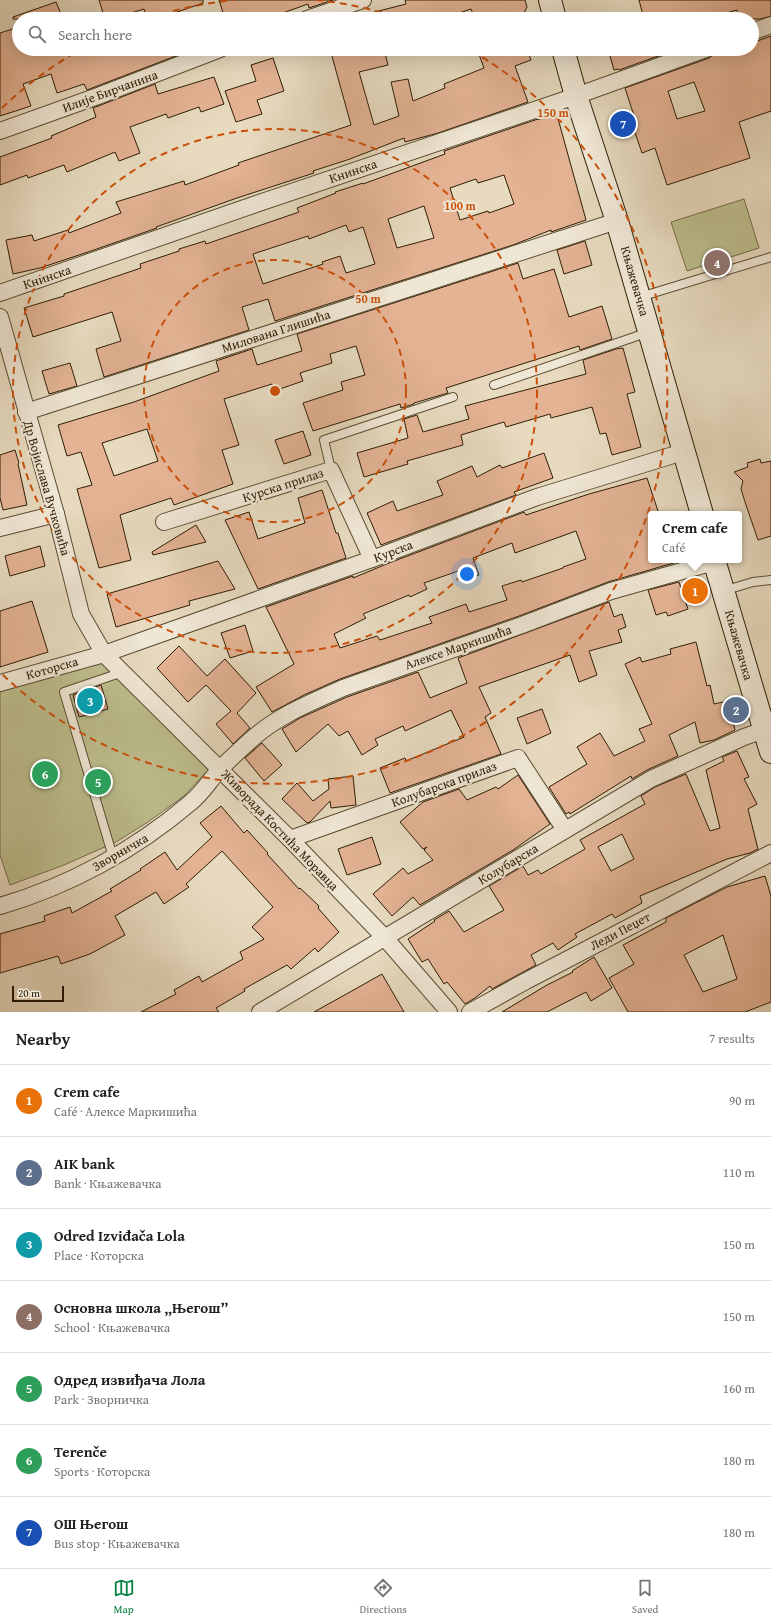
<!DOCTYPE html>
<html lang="en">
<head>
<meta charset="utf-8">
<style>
  :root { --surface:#fff; --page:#f2f2f2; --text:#222; --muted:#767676; --line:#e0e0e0; --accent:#0b8043 }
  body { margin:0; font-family:"Gentium Book Plus",serif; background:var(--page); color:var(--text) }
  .scale { position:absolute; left:12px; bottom:10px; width:52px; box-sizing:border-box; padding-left:4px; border:2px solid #2e1d04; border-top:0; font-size:11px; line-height:14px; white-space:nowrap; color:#2e1d04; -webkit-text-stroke:3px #efe7d5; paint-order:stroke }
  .you { position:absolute; left:467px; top:574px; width:14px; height:14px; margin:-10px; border:3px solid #fff; border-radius:50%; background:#1a73e8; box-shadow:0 0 0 6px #1a73e833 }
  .badge { display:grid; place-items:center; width:26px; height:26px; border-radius:50%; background:var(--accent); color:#fff; font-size:13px; font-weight:700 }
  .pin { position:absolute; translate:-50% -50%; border:2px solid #fff; box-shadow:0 1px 4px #0006 }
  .popup { position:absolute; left:648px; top:511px; width:94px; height:52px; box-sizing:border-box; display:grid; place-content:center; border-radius:4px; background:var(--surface); filter:drop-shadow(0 1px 3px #0005); font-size:13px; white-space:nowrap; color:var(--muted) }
  .popup b { font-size:15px; color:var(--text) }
  .popup::after { content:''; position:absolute; left:50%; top:100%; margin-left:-8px; border:8px solid transparent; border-top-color:var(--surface) }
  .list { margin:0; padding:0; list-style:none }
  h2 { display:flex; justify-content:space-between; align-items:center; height:52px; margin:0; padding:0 16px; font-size:17px }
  h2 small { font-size:13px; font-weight:400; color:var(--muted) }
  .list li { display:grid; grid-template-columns:26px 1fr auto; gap:12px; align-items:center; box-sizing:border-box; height:72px; padding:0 16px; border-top:1px solid var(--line) }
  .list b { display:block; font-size:15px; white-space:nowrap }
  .list p { margin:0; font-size:13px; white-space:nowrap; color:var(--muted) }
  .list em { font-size:13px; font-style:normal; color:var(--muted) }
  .icon { flex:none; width:22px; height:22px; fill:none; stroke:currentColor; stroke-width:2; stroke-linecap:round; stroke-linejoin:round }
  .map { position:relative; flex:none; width:771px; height:1012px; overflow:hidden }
  .search { position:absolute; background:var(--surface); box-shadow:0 4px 16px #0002; left:12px; right:12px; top:12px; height:44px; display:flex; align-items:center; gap:10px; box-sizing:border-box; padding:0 14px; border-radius:22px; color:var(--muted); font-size:15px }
  .sheet { height:556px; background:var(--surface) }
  nav { display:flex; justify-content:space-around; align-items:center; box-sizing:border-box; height:56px; border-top:1px solid var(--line); background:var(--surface); font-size:11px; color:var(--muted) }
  nav a { display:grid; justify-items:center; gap:2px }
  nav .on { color:var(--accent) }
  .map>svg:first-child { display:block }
  .green { fill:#bdbd8d; stroke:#766d48 }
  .building { fill:#e3b394; stroke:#2e1d04; fill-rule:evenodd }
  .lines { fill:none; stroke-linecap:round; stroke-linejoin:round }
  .service-casing { stroke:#5c4c33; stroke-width:10 }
  .minor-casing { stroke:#5c4c33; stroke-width:18 }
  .secondary-casing { stroke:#2e1d04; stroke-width:24 }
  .service { stroke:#efe7d5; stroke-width:8 }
  .minor { stroke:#efe7d5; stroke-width:16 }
  .secondary { stroke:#efe7d5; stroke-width:22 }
  .ring { fill:none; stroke:#cc500b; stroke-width:2; stroke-dasharray:7 5 }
  .labels { text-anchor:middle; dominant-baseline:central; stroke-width:4; stroke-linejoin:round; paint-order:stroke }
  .street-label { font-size:13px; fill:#2e1d04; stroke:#efe7d5 }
  .centre { fill:#cc500b; stroke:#efe7d5; stroke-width:2 }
  .ring-label { font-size:12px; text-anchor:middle; font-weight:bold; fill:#cc500b; stroke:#efe7d5; stroke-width:4; stroke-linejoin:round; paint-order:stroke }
</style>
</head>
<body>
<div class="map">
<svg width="771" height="1012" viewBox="0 0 771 1012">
  <rect width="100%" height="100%" fill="#e7dabf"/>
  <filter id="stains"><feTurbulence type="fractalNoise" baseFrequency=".005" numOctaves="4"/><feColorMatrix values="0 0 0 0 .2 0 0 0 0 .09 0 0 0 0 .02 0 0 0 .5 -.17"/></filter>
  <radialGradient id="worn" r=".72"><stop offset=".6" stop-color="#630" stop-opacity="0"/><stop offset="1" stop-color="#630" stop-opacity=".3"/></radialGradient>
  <g class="green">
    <path d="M744 199 759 248 687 271 671 222Z"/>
    <path d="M99 655 209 769 184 796 148 822 116 842 64 865 10 885 0 855V686Z"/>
  </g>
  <g class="building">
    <path d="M99 0H203V3L157 19H147L144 9 111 19H105Z"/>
    <path d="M219 0H333L309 8 308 4 266 19H225Z"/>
    <path d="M405 0H525L527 7 521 19H475L471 9 441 19H367V14L406 4Z"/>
    <path d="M639 0H771V16L760 19H739L737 10 704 19H644Z"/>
    <path d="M56 2 63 19H13V17Z"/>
    <path d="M19 27V49H82L83 54 98 49H194L87 90 84 84 57 93 51 74 23 84 31 106 0 116V33Z"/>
    <path d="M771 36V111L739 122 750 158 667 185 655 148 642 153 632 124 636 122 625 88 709 58 713 55 715 49H752V43ZM694 82 705 111 677 119 668 91Z"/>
    <path d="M330 49H384L388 65 359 72 374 125 399 116 391 82 408 79 413 101 445 88 444 84 484 68 477 49H527L531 60 515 66 528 102 438 133 405 142 404 138 350 159 313 171 314 173 237 198 156 227 157 228 91 251 40 268 13 274 6 240 32 235 34 241 68 230 69 233 121 213 116 202 184 181 185 185 239 165 238 163 351 125Z"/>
    <path d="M608 49H678L619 70 618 69 614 70Z"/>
    <path d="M273 58 284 91 257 100 262 114 236 122 225 91 256 81 251 65Z"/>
    <path d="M214 77 224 104 201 112 199 107 168 118 166 114 130 127 140 153 119 161 115 152 67 172 64 165 28 178 27 175 0 185V157L52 138 51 136 96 117 93 108 155 84 158 94Z"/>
    <path d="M557 115 586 220 551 232V230L513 245 275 321 268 299 242 307 249 330 104 377 96 349 121 341 112 312 33 337 24 308 64 296V294L141 268 140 264 179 251V249L205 241 206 244 299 212 297 208 336 193 335 192 363 183V184L445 154 444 151 535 120ZM504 175 514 204 489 213 488 211 460 220 450 188 476 179 478 183ZM424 206 434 238 397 248 388 219ZM346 225 349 232 363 227 375 264 346 273 340 256 322 262 323 264 263 284 253 254 308 236 309 239Z"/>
    <path d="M585 241 592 265 564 274 557 250Z"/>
    <path d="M518 263 523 279 554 269 569 317 602 306 612 339 580 350 579 346 446 388 448 393 414 403V404L401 408 400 404 313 431 303 403 343 390 341 382 365 375 356 346 330 354 332 363 300 373 303 381 274 391 272 384 224 399 239 445 222 450 233 484 174 505 171 498 120 515 131 560 99 568 77 489 92 485 81 452 67 456 58 425 134 402 219 371 216 361 252 349 257 365 302 351 297 334ZM147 429 158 461 114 476 102 443Z"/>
    <path d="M623 348 635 392 627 394 641 447 612 455 606 433 600 434 592 407 551 418 550 414 506 427 504 422 461 435 463 445 407 461 408 464 364 477 357 453 408 438 404 419 417 415 423 432 469 419 465 406 586 374 583 360 616 349Z"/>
    <path d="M70 363 77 386 49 394 42 371Z"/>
    <path d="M303 431 311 455 284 464 275 440Z"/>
    <path d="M15 450 19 463 18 464 27 505 3 510 0 498V455Z"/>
    <path d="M544 453 553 478 514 492 516 495 381 545 367 513 393 501 397 511 443 495 437 481 472 466 477 477 500 465 502 468Z"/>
    <path d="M760 459 761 463 771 461V536L758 540 745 502 741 489 743 481 734 472 748 467 747 463Z"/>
    <path d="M647 478 659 514H651V560H677V562L608 582 519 616 340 679 304 695 272 712 256 687 294 664 266 607 353 576V578L389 563 524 512 526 515 589 494ZM576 531 586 559 563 567V568L522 582 521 580 502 586 507 600 469 612 466 604 429 617 432 623 380 640 377 636 340 648 334 634 366 618 363 614 409 595 410 597 427 589 424 583 461 570 464 580 479 575 473 558 512 543 515 553Z"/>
    <path d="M322 490 336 533H338L346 558 258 589 225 520 249 512 258 539 305 523 298 498Z"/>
    <path d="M196 525 206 542 153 555 152 552Z"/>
    <path d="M40 546 45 566 10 576 5 556Z"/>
    <path d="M218 561 235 589 189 601 190 605 116 627 107 594Z"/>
    <path d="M679 582 688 609 668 616 666 612 656 615 648 590Z"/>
    <path d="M32 601 48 652 0 667V611Z"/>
    <path d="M609 602 614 617 622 614 626 627 618 630 622 642 589 651 597 675 579 682 570 655 479 687 491 713 485 717 501 754 390 793 380 768 405 758 406 761 464 737 451 710 405 731 403 726 375 739 378 745 362 755 348 731 339 736 328 724 296 752 282 729 300 718 347 697 418 672 430 698 467 683 458 658Z"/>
    <path d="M245 625 253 651 230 658 221 633Z"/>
    <path d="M696 642 707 686 710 685 714 704 728 701 735 730 714 740 700 743 695 722 669 735 678 756 647 770 632 779 631 776 570 814 569 812 566 814 549 787 587 764 577 747 600 733 614 756 645 741 639 729 652 724 625 664 640 657 642 662 671 654 670 649Z"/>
    <path d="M179 646 207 676 225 659 256 693 237 713 250 728 233 744 216 724 231 711 206 685 188 702 157 668Z"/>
    <path d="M101 685 108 709 79 717 73 695Z"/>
    <path d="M542 709 551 733 527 744 517 718Z"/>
    <path d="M262 743 282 765 264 781 245 758Z"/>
    <path d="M737 751 749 777 744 779 757 804 748 809 758 849 750 853 727 859 640 896 642 903 615 918 612 914 575 934 577 937 558 950 553 943 531 955 536 965 492 989 490 986 475 998 465 1004 447 982 444 984 428 959 422 962 408 939 435 921 434 920 449 911 464 932 504 910 489 886 523 866 528 875 538 870 541 874 585 849 580 840 645 804 641 796 655 787 686 774 710 831 720 828 706 770 724 761 722 757ZM622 834 634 859 611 871 598 847Z"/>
    <path d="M518 775 550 824 513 850 420 905 413 897 392 916 373 894 403 868 408 874 433 860 424 850 427 847 423 849 400 822 423 802 459 789 467 800 496 787 498 789Z"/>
    <path d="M353 776 356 805 331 808 330 801 310 822 307 823 282 799 297 783 313 801 329 789 328 779Z"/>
    <path d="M221 806 244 833 247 830 268 853 267 854 299 889 300 888 319 906 318 908 339 932 318 952 315 948 291 969 287 965 244 989 245 991 216 1008 219 1012H141L176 994 174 990 199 976 202 982 243 959 240 952 264 939 252 927 273 907 222 851 186 884 189 887 164 904 156 892 115 916 125 935 90 954 61 964 58 956 0 973V934L45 921 44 916 70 907 72 913 112 891 110 889 141 870 140 869 165 852 177 870 212 837 200 823Z"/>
    <path d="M372 837 381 864 347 875 338 849Z"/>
    <path d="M765 876 771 896V1002L745 1012H628L609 978 634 964 623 945 666 922V918L727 887ZM723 935 737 979 703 992 684 955Z"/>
    <path d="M594 957 612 988 591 1001 586 992 547 1012H502L547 985 573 972 572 971Z"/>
    <path d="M382 974 404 1012H314L350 992Z"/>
  </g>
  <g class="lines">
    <g class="service-casing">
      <g id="service">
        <path d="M640 297 771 257"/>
        <path d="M494 385 649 332"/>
        <path d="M331 470 324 440 453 397"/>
        <path d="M723 591 753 582 771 580"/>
        <path d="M113 857 64 692 123 672"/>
      </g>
    </g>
    <g class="minor-casing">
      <g id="minor">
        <path d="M307 19 363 0"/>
        <path d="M752 32 771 25"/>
        <path d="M0 131 98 96 220 49"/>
        <path d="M0 293 256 204 576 96 706 49"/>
        <path d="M0 317 56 514 81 614 104 654 290 839 385 938 449 1012"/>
        <path d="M26 412 617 221"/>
        <path d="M164 522 331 470 372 559"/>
        <path d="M0 528 56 514"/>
        <path d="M0 683 104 654 372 559 537 497 683 452"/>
        <path d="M290 839 518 758 565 830"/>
        <path d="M0 906C69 886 135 850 190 803 202 794 210 780 220 769 231 758 242 748 253 738 279 715 312 702 343 688L522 625 611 591 714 562"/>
        <path d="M260 1012 651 779 744 737 764 730"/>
        <path d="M470 1012 526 981 771 853"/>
      </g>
    </g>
    <g class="secondary-casing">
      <g id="secondary">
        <path d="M550 0 555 19"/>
        <path d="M563 49 576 96 617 221 702 514"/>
        <path d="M714 560 771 752"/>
      </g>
    </g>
    <use href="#service" class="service"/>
    <use href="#minor" class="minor"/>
    <use href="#secondary" class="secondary"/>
  </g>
  <g class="ring">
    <circle cx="275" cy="391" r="131"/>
    <circle cx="275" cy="391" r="262"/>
    <path d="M2 108A393 393 0 0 1 78 51M150 18A393 393 0 0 1 234 0M316 0A393 393 0 0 1 400 18M472 51A393 393 0 1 1 2 674"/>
  </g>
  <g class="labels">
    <g class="street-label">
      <text transform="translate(110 91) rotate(-20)">Илије Бирчанина</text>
      <text transform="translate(353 171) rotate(-19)">Книнска</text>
      <text transform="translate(47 277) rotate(-19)">Книнска</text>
      <text transform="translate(635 281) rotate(74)">Књажевачка</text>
      <text transform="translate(276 331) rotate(-18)">Милована Глишића</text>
      <text transform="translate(283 485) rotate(-18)">Курска прилаз</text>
      <text transform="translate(47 488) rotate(74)">Др Војислава Вучковића</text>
      <text transform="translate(393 551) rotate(-21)">Курска</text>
      <text transform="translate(739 645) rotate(74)">Књажевачка</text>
      <text transform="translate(458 647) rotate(-19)">Алексе Маркишића</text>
      <text transform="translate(52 668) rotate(-16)">Которска</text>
      <text transform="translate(444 784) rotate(-20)">Колубарска прилаз</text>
      <text transform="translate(280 830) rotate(46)">Живорада Костића Моравца</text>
      <text transform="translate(120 852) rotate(-30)">Зворничка</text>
      <text transform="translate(508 864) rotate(-31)">Колубарска</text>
      <text transform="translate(620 931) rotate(-28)">Леди Пеџет</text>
    </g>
  </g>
  <circle cx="275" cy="391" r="6" class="centre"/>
  <g class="ring-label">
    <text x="553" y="117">150 m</text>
    <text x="460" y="210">100 m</text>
    <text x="368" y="303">50 m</text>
  </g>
  <rect width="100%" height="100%" filter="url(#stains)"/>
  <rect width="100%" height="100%" fill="url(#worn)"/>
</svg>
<div class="scale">20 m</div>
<div class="you"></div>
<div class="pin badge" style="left:695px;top:591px;background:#e8710a">1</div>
<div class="popup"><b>Crem cafe</b>Café</div>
<div class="pin badge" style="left:736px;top:710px;background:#5c6f8a">2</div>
<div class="pin badge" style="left:90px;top:701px;background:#0f9aa8">3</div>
<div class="pin badge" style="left:717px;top:263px;background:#8d6e63">4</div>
<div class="pin badge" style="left:98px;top:782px;background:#2e9e5b">5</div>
<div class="pin badge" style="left:45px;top:774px;background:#2e9e5b">6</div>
<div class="pin badge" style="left:623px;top:124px;background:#1a4fb4">7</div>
<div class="search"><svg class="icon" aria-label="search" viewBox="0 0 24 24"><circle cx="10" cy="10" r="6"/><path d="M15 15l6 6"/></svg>Search here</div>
</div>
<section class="sheet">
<h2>Nearby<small>7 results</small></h2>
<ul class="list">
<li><span class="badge" style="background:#e8710a">1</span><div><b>Crem cafe</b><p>Café · Алексе Маркишића</p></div><em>90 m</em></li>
<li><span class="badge" style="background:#5c6f8a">2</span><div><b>AIK bank</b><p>Bank · Књажевачка</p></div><em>110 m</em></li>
<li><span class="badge" style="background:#0f9aa8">3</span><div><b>Odred Izviđača Lola</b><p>Place · Которска</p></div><em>150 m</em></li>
<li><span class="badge" style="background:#8d6e63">4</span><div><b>Основна школа „Његош”</b><p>School · Књажевачка</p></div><em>150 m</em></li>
<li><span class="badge" style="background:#2e9e5b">5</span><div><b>Одред извиђача Лола</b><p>Park · Зворничка</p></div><em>160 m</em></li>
<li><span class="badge" style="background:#2e9e5b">6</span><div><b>Terenče</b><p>Sports · Которска</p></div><em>180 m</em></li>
<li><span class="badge" style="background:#1a4fb4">7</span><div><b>ОШ Његош</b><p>Bus stop · Књажевачка</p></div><em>180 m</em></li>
</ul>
</section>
<nav>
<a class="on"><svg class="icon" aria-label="map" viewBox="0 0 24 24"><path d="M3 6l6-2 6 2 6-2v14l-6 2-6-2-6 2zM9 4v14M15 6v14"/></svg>Map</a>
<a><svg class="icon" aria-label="directions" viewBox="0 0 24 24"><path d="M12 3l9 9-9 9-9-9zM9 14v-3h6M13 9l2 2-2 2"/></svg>Directions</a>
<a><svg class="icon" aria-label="saved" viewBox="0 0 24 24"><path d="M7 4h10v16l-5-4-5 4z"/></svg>Saved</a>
</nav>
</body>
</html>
